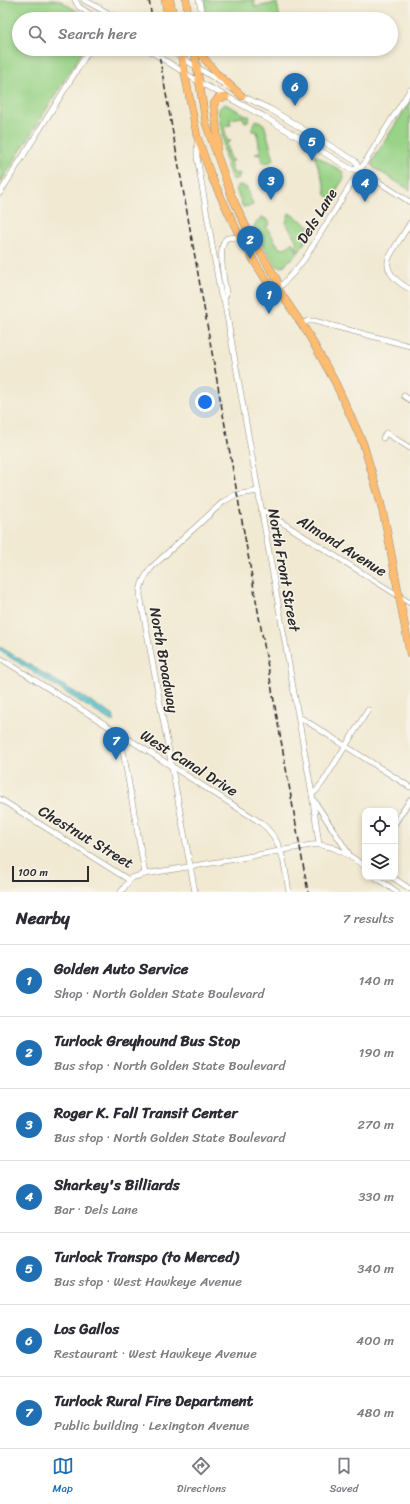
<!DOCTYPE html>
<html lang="en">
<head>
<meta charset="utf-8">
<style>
  :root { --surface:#fff; --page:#f7f7f7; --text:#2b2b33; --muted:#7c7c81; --line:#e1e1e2; --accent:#1f6fb2 }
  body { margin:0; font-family:Sriracha,sans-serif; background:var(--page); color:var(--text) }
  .controls { position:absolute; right:12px; bottom:12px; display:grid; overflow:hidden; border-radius:8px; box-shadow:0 2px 6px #0003 }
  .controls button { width:36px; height:36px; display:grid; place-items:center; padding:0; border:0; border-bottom:1px solid var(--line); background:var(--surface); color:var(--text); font:20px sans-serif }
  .scale { position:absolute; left:12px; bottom:10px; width:77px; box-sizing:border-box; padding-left:4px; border:2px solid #2b2b2b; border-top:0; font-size:11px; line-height:14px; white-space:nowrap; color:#2b2b2b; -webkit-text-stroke:3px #f7f3e8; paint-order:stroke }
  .you { position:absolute; left:205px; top:402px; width:14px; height:14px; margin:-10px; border:3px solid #fff; border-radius:50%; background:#1a73e8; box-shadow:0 0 0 6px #1a73e833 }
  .badge { display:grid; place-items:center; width:26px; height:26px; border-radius:50%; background:var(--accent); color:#fff; font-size:13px; font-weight:700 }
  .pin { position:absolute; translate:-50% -33px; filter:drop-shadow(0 1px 2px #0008) }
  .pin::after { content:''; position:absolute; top:21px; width:14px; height:12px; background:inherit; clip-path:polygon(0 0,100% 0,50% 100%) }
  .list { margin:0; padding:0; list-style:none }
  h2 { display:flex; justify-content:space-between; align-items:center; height:52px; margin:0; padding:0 16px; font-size:17px }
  h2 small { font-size:13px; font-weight:400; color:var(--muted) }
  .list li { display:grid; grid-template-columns:26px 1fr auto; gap:12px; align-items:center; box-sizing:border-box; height:72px; padding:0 16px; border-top:1px solid var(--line) }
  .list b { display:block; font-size:15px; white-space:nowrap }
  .list p { margin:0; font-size:13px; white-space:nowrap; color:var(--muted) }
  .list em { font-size:13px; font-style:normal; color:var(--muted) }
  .icon { flex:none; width:22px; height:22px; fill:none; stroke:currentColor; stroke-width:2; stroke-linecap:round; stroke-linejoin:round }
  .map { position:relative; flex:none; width:410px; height:892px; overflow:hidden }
  .search { position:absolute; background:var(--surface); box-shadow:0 2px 6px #0003; left:12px; right:12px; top:12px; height:44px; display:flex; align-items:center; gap:10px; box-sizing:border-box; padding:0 14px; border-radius:22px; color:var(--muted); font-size:15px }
  .sheet { height:556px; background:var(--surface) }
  nav { display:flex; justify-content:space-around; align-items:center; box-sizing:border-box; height:56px; border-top:1px solid var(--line); background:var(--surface); font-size:11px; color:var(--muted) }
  nav a { display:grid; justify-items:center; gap:2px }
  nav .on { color:var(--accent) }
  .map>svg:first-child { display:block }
  .green { fill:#98d387; stroke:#627f59 }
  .water { fill:#5cc8d1; stroke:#447a7e }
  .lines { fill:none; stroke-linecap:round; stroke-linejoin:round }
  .minor-casing { stroke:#8e8a7e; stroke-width:6 }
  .major-casing { stroke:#8e8a7e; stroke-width:8 }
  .minor { stroke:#fff; stroke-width:5 }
  .major { stroke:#febc70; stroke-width:7 }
  .rail { stroke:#2b2b2b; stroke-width:1.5; stroke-dasharray:6 3; stroke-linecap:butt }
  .labels { text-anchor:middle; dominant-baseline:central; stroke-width:3; stroke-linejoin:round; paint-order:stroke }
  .street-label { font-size:15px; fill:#2b2b2b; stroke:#f7f3e8 }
</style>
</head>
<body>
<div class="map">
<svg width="410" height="892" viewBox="0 0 410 892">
  <rect width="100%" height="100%" fill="#f7f3e8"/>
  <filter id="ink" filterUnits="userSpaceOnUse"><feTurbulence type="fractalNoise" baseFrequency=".025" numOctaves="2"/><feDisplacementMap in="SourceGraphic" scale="8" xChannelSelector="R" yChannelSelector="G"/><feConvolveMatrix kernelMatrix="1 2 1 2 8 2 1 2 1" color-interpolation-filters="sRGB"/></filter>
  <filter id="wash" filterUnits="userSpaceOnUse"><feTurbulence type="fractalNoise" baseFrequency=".012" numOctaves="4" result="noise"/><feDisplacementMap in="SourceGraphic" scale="16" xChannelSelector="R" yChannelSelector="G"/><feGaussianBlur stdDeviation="0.9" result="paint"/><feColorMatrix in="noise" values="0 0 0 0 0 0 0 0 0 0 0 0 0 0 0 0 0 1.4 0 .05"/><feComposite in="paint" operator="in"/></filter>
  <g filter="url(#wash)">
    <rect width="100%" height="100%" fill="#f1e9d2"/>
    <g class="green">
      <path d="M0 0H59L86 17 85 19H19V49H84L0 184Z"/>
      <path d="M204 0H254L255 7 277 3 280 19H207Z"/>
      <path d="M410 101V190L374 168 372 164 373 160Z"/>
      <path d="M225 104 250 117 248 121 246 122 244 121 243 117 230 119 231 125 224 126 227 141H231L227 143 230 160H234L230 162 234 174 239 173 240 174 238 178 232 180 226 163 218 109Z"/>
      <path d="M256 120 263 123 265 127 274 160 264 164 260 154 256 155V153L260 152 257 131H252V128Z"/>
      <path d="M314 154 343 172 344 178 333 196 329 197 326 195 325 187Z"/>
      <path d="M241 185 247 188 253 205 243 207 236 190 237 186Z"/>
      <path d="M289 213 313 228 299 252 295 245 297 243 296 240 286 223Z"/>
      <path d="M263 218 268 220 270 224 266 226 280 249 287 247 292 242 298 253 282 267 277 266C270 256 258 241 255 229 253 224 258 219 263 218Z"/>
    </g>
    <path class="water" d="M0 647 114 716 113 718 115 721H111L0 651Z"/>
  </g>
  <g filter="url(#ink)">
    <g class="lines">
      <g class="minor-casing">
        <g id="minor">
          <path d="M75 0 79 7 98 19"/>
          <path d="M84 0 119 19"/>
          <path d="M199 0 203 19"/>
          <path d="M147 49 199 82 263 116 351 169 360 170"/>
          <path d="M168 49 230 88"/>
          <path d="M240 95 270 109 355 161 360 170 410 202"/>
          <path d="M197 141V157L221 296 224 299 312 794 319 844"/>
          <path d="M0 193 90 49"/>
          <path d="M410 223C406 231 389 254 388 261 386 274 400 284 410 289"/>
          <path d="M278 289 295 271 305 258 410 90"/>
          <path d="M224 299 226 295C225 282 216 245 227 238L240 237"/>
          <path d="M302 324 308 321H314L410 346"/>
          <path d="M404 396 410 400"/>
          <path d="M383 438 386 433 410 448"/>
          <path d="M262 510 410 603"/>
          <path d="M0 658 260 822C284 841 284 864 289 892"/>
          <path d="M299 718 303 719 410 787"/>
          <path d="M124 737 122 745 145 874"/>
          <path d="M312 794 316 791 323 782 368 710"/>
          <path d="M0 799 129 880"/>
          <path d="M313 799 349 854"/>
          <path d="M395 823 410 800"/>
          <path d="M375 877 397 892"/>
          <path d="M392 877 410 889"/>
          <path d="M121 892 131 878 145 874 236 859 311 845C332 843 348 855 365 866"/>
          <path d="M195 892 140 595C140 584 145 576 152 567L223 502 235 495 258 491"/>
        </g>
      </g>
      <g class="major-casing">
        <g id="major">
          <path d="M165 0 168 19"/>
          <path d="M170 0 174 19"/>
          <path d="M186 0 189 19"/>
          <path d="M180 49 197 136 212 178 240 237 256 264 270 286 278 289"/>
          <path d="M194 49 206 124 232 197 251 237 277 280 278 289 307 332 335 382 363 443 380 500 386 526 410 654"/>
          <path d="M197 49 215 72 242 96"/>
          <path d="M216 152 218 143 214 104 218 98 226 97"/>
        </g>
      </g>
      <use href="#minor" class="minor"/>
      <use href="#major" class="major"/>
      <g class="rail">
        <path d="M149 0 152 19"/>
        <path d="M158 49 308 892"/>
      </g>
    </g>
  </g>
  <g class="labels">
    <g class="street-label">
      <text transform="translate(317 216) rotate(-58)">Dels Lane</text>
      <text transform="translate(342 546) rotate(32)">Almond Avenue</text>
      <text transform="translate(284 570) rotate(80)">North Front Street</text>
      <text transform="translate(164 660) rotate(80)">North Broadway</text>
      <text transform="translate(189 763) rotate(32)">West Canal Drive</text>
      <text transform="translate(86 837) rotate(31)">Chestnut Street</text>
    </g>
  </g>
</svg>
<div class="controls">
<button><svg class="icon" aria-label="locate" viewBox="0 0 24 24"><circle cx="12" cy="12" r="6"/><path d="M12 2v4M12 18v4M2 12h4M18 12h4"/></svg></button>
<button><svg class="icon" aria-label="layers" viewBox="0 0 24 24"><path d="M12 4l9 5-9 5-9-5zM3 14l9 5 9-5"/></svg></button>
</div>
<div class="scale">100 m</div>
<div class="you"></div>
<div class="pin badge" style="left:269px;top:314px">1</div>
<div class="pin badge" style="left:250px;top:259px">2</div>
<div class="pin badge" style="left:271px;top:200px">3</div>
<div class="pin badge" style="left:365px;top:202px">4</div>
<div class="pin badge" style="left:312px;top:161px">5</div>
<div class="pin badge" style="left:295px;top:106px">6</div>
<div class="pin badge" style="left:116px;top:760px">7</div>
<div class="search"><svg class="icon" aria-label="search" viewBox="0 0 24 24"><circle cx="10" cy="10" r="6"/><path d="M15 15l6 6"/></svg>Search here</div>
</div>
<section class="sheet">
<h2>Nearby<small>7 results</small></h2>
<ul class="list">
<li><span class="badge">1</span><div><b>Golden Auto Service</b><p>Shop · North Golden State Boulevard</p></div><em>140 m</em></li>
<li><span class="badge">2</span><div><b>Turlock Greyhound Bus Stop</b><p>Bus stop · North Golden State Boulevard</p></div><em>190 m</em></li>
<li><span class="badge">3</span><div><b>Roger K. Fall Transit Center</b><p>Bus stop · North Golden State Boulevard</p></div><em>270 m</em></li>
<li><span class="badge">4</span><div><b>Sharkey's Billiards</b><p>Bar · Dels Lane</p></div><em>330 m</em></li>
<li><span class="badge">5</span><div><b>Turlock Transpo (to Merced)</b><p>Bus stop · West Hawkeye Avenue</p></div><em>340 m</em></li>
<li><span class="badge">6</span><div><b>Los Gallos</b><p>Restaurant · West Hawkeye Avenue</p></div><em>400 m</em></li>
<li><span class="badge">7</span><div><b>Turlock Rural Fire Department</b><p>Public building · Lexington Avenue</p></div><em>480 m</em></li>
</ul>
</section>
<nav>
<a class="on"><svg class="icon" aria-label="map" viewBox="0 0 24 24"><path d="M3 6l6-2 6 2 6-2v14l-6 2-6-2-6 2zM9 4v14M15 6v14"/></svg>Map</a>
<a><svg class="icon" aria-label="directions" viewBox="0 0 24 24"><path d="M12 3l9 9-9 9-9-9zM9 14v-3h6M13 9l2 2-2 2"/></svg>Directions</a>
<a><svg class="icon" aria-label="saved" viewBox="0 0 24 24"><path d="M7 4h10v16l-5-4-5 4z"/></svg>Saved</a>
</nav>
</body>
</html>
